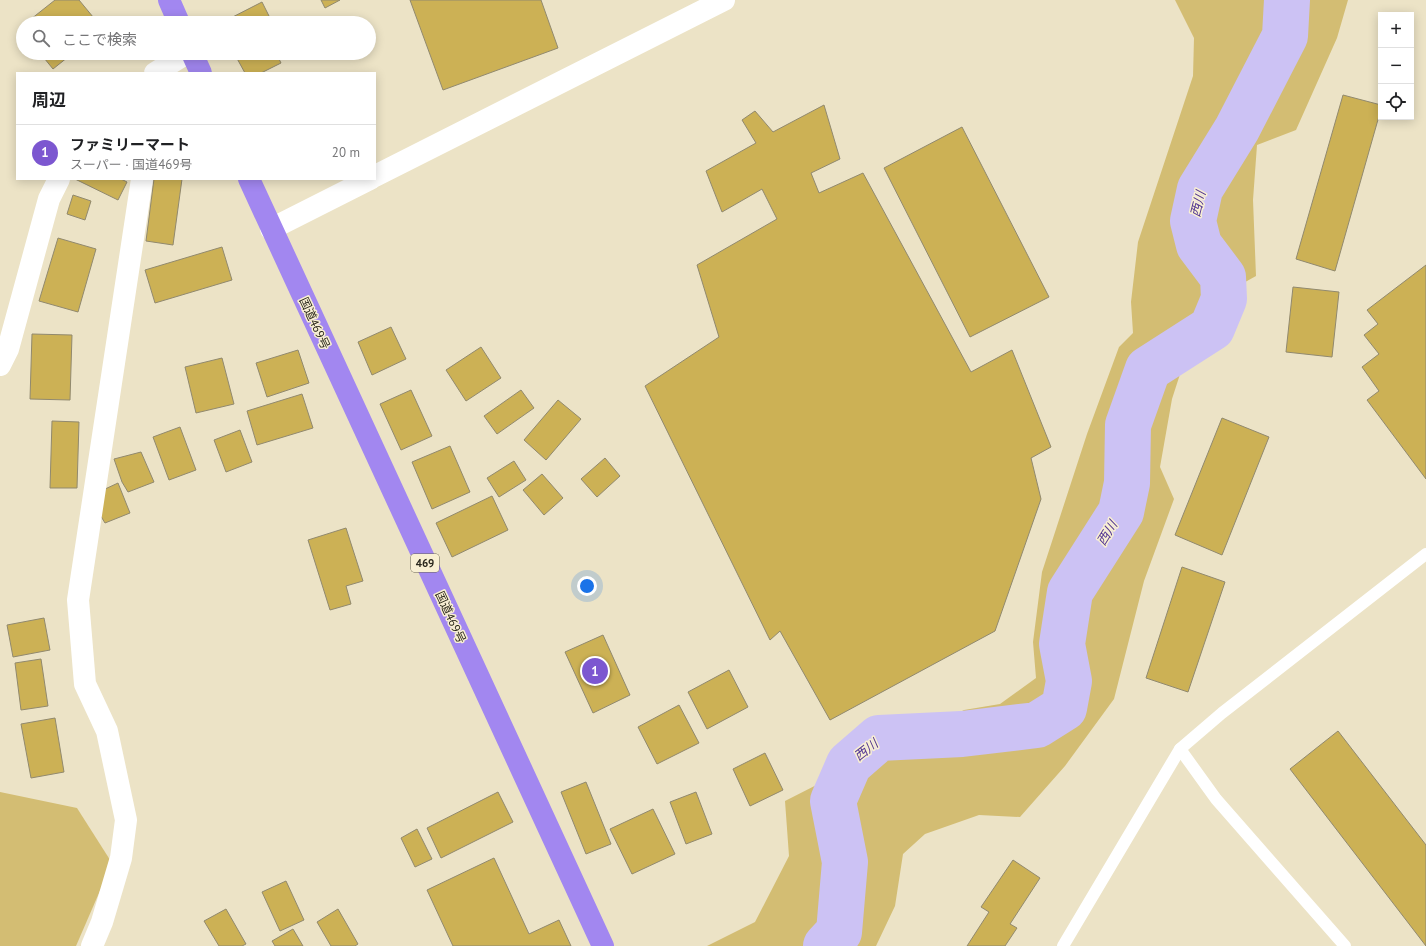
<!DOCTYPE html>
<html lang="ja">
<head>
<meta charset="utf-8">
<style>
  :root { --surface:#fff; --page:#f6f6f6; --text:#202124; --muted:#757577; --line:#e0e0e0; --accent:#7c57d0 }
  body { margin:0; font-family:"PT Sans","Noto Sans JP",sans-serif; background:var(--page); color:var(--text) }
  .controls { position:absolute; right:12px; top:12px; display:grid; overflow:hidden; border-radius:0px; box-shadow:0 2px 10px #0003 }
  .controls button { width:36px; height:36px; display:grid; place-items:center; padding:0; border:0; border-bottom:1px solid var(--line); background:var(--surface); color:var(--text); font:20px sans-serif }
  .you { position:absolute; left:587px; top:586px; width:14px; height:14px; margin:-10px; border:3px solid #fff; border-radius:50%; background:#1a73e8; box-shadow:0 0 0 6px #1a73e833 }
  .badge { display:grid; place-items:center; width:26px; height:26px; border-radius:50%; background:var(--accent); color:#fff; font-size:13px; font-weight:700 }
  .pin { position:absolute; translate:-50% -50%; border:2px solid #fff; box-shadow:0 1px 4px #0006 }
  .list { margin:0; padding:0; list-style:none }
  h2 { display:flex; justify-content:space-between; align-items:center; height:52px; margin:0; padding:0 16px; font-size:17px }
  h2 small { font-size:13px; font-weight:400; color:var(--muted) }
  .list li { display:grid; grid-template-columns:26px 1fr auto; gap:12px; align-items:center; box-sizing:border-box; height:56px; padding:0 16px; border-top:1px solid var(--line) }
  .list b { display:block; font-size:15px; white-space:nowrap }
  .list p { margin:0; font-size:13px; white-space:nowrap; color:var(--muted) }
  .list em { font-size:13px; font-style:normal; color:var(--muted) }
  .icon { flex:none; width:22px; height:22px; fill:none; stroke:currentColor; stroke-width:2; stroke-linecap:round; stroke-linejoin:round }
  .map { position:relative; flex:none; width:1426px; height:946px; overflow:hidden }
  .search { position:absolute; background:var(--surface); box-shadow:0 2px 10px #0003; left:16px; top:16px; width:360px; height:44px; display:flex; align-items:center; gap:10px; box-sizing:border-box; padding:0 14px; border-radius:22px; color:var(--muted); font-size:15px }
  .panel { position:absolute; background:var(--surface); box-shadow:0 2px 10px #0003; left:16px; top:72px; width:360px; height:108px; border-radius:0px }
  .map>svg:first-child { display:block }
  .green { fill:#d3bd73 }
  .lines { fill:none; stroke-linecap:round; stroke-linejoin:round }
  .river { stroke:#ccc2f4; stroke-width:46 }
  .building { fill:#ccb155; stroke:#91896e }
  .lane { stroke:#fff; stroke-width:12 }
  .street { stroke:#fff; stroke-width:22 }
  .secondary { stroke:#fff; stroke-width:22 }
  .highway { stroke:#a287f0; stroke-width:22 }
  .labels { text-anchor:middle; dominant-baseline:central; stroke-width:3; stroke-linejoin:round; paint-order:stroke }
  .shield { fill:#f9f0d3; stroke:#696454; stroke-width:1 }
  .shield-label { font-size:11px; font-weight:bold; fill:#2b281d }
  .street-label { font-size:12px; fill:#2b281d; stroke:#f9f0d3 }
  .water-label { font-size:13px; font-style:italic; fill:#543794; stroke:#f9f0d3 }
</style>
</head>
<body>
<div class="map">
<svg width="1426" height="946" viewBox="0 0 1426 946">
  <rect width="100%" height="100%" fill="#ece3c6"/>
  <g class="green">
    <path d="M1175 0H1348L1337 38 1296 130 1257 145 1253 200 1256 276 1202 306 1172 399 1160 467 1174 499 1144 581 1114 699 1065 766 1020 817 979 815 925 834 903 854 895 906 876 946H707L755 922 789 856 785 801 964 710 1000 704 1036 678 1033 642 1042 572 1087 434 1119 347 1133 333 1131 302 1138 242 1193 76 1194 38Z"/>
    <path d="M0 792 77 808 112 863 76 946H0Z"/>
  </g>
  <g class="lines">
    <path class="river" d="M826 946 839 932 845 862 833 801 849 764 879 738 962 734 1037 725 1064 708 1069 681 1062 644 1070 592 1121 512 1127 483 1128 425 1148 369 1212 328 1224 299 1223 277 1199 245 1193 221 1200 189 1237 129 1285 36 1287 0"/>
  </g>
  <g class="building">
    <path d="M55 0H79L98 23H26Z"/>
    <path d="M321 0H340L325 8Z"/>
    <path d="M410 0H541L558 48 443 90Z"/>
    <path d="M262 2 271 20 268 23H221Z"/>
    <path d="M40 53H73L53 69Z"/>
    <path d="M234 53H276L281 63 261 73H245Z"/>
    <path d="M1343 95 1381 105V109L1335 271 1296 259Z"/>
    <path d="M824 105 840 159 811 173 819 193 863 173 971 372 1012 350 1051 447 1031 458 1041 499 995 631 830 720 780 631 770 640 645 386 719 337 697 265 777 219 762 189 722 212 706 171 756 143 742 120 755 111 773 132Z"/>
    <path d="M962 127 1049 297 970 337 884 168Z"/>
    <path d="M75 179H121L127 182 118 200Z"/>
    <path d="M154 179H182L173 245 146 241Z"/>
    <path d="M73 195 91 201 85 220 67 214Z"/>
    <path d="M58 238 96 249 78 312 39 301Z"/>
    <path d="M222 247 232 280 155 303 145 270Z"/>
    <path d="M1426 265V479L1367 400 1379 391 1362 367 1379 354 1364 335 1378 324 1367 310Z"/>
    <path d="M1293 287 1339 292 1332 357 1286 352Z"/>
    <path d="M391 327 406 359 372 375 358 342Z"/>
    <path d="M32 334 72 335 70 400 30 399Z"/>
    <path d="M481 347 501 378 466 401 446 370Z"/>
    <path d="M298 350 309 383 267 397 256 363Z"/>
    <path d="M222 358 234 404 196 413 185 367Z"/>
    <path d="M411 390 432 436 401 450 380 404Z"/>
    <path d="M521 390 534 408 497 434 484 416Z"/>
    <path d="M302 394 313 428 257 445 247 411Z"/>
    <path d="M558 400 581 419 546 460 524 440Z"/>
    <path d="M1222 418 1269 437 1222 555 1175 535Z"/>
    <path d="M52 421 79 422 77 488H50Z"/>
    <path d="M180 427 196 470 169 480 153 437Z"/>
    <path d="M240 430 252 462 226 472 214 440Z"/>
    <path d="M450 446 470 492 432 509 412 462Z"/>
    <path d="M141 452 154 482 128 492 122 482 114 459Z"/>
    <path d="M605 458 620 476 597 497 581 479Z"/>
    <path d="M514 461 526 480 499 497 487 478Z"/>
    <path d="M542 474 563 498 544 515 523 490Z"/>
    <path d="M118 483 130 513 105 523 99 513 103 490Z"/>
    <path d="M492 496 508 530 452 557 436 523Z"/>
    <path d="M346 528 363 581 346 586 351 604 330 610 308 540Z"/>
    <path d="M1182 567 1225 582 1188 692 1146 678Z"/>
    <path d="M44 618 50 650 13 657 7 625Z"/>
    <path d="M603 635 630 695 593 713 565 652Z"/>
    <path d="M41 659 48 706 21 710 15 663Z"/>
    <path d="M729 670 748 707 707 729 688 692Z"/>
    <path d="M679 705 699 743 657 764 638 727Z"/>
    <path d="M55 718 64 772 31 778 21 724Z"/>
    <path d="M1338 731 1426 845V946L1290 769Z"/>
    <path d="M765 753 783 790 750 806 733 769Z"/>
    <path d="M586 782 611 844 586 854 561 792Z"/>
    <path d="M498 792 513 822 441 858 427 828Z"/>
    <path d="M696 792 712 834 686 844 670 802Z"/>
    <path d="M653 809 675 854 632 874 610 829Z"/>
    <path d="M417 829 432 859 415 867 401 838Z"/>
    <path d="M494 858 529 934 559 920 571 946H453L427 890Z"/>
    <path d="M1013 860 1040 878 1010 924 1017 928 1005 946H967L989 912 981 907Z"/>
    <path d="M286 881 304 920 280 931 262 892Z"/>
    <path d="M226 909 246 944 242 946H219L204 921Z"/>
    <path d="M338 909 358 944 355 946H331L317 922Z"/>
    <path d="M293 929 303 946H275L272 941Z"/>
  </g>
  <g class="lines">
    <g class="lane">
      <path d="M1180 749 1216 799 1345 946"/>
      <path d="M1063 946 1180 749 1222 713 1426 554"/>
    </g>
    <g class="street">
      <path d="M155 73 187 53"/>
      <path d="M0 365 8 349 49 199 59 179"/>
      <path d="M92 946 102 922 121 858 126 820 107 731 85 684 78 600 142 179"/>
    </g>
    <g class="secondary">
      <path d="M375 176 724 0"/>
      <path d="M271 229 370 179"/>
    </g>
    <g class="highway">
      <path d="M169 0 179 23"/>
      <path d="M192 53 201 73"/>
      <path d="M249 179 603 946"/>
    </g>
  </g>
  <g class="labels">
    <rect class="shield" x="411" y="554" width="28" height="18" rx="3"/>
    <g class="shield-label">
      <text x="425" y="563">469</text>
    </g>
    <g class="street-label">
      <text transform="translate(315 323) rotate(65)">国道469号</text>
      <text transform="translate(451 617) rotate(65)">国道469号</text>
    </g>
    <g class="water-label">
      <text transform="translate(1198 204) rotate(-76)">西川</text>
      <text transform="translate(1107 533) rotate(-58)">西川</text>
      <text transform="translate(866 750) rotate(-38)">西川</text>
    </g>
  </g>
</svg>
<div class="controls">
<button>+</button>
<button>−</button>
<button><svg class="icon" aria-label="locate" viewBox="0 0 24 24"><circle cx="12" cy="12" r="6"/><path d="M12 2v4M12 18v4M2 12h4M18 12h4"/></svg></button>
</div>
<div class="you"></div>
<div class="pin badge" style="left:595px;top:671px">1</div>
<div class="search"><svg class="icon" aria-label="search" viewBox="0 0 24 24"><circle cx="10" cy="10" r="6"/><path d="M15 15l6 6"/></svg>ここで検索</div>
<section class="panel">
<h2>周辺<small></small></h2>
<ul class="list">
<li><span class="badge">1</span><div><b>ファミリーマート</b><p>スーパー · 国道469号</p></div><em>20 m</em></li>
</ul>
</section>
</div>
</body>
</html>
